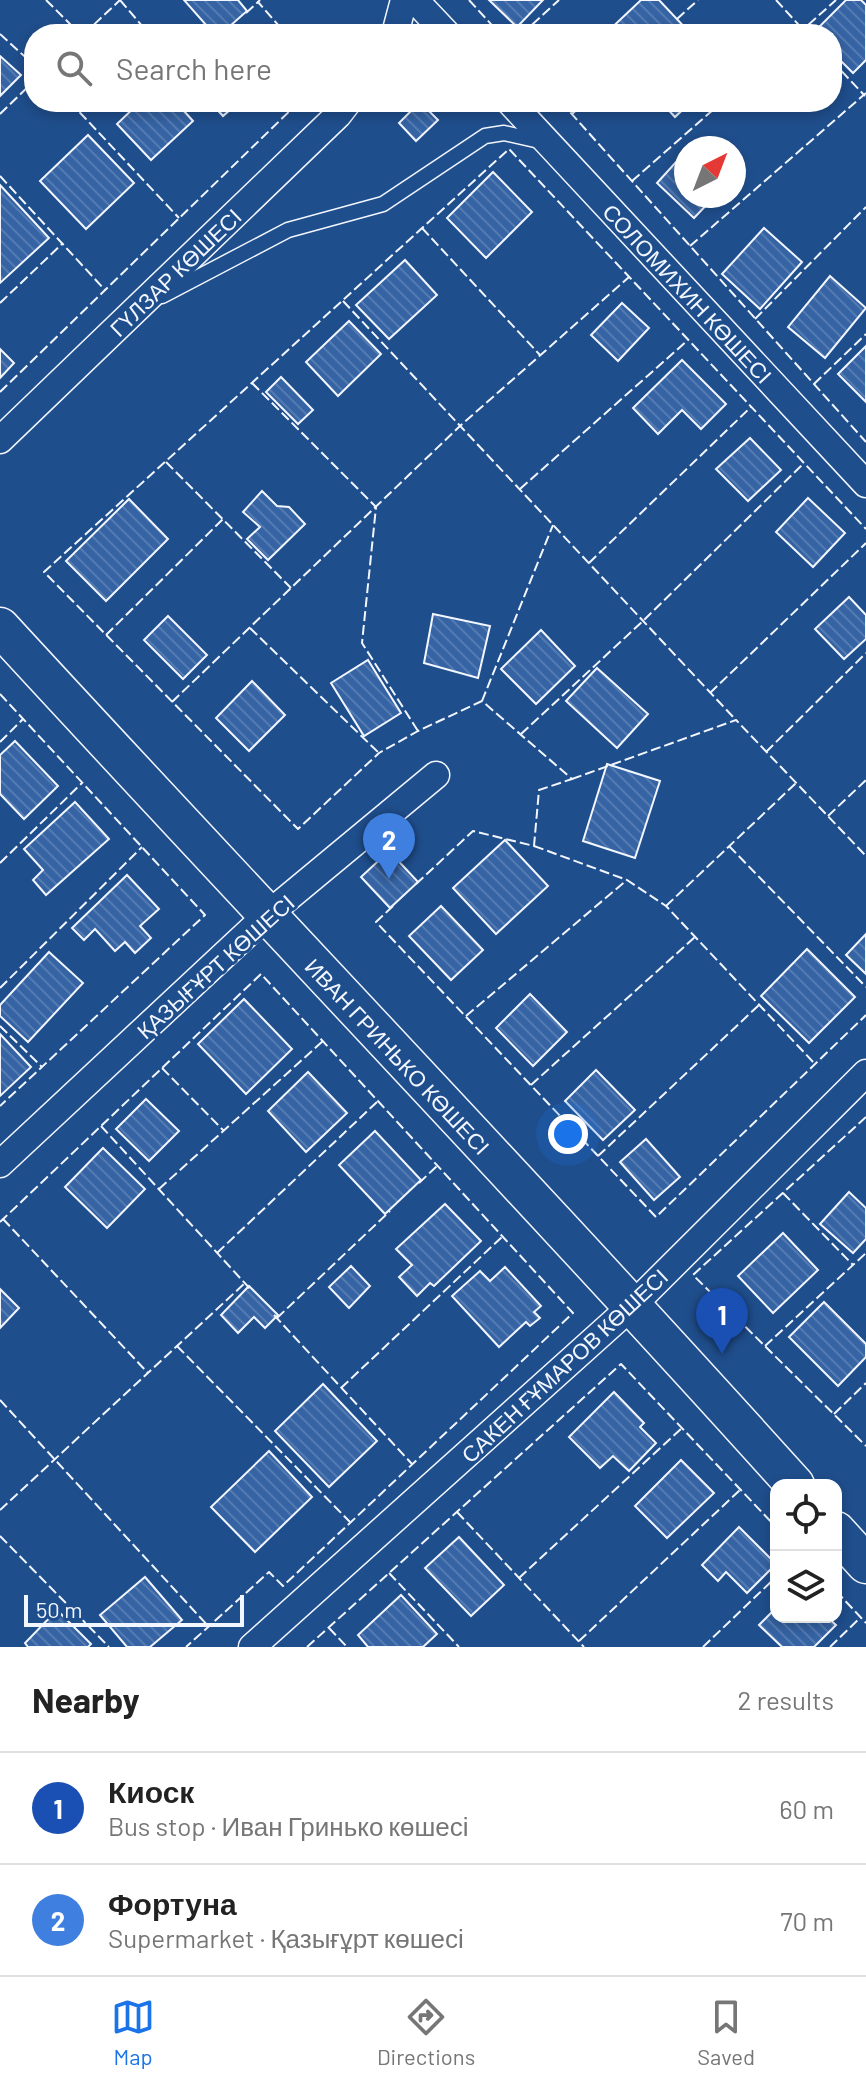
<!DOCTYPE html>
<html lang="en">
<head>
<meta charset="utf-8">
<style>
  :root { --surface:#fff; --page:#f2f2f2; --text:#222; --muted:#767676; --line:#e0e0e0; --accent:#1a73e8 }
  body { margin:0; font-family:Barlow,sans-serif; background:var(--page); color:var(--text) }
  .controls { position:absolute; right:24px; bottom:24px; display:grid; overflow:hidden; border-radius:16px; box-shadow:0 4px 12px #0003 }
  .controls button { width:72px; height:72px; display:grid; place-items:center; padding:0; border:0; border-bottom:2px solid var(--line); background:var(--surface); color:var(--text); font:40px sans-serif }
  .compass { position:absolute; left:674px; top:136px; width:72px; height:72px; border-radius:50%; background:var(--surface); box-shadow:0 4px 12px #0003; rotate:42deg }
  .scale { position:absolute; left:24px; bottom:20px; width:220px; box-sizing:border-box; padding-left:8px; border:4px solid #f2f6ff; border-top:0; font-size:22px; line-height:28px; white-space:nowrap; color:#f2f6ff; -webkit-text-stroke:6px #1f4e8c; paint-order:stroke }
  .you { position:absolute; left:568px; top:1134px; width:28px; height:28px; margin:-20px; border:6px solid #fff; border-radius:50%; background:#1a73e8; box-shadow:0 0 0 12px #1a73e833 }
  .badge { display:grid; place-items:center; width:52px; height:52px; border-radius:50%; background:var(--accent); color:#fff; font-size:26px; font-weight:700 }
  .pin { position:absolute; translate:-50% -66px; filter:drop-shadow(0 2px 4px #0008) }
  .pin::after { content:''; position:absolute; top:42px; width:28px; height:24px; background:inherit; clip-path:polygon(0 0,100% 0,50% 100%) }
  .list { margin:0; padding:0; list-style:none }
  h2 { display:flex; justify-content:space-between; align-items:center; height:104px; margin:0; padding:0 32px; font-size:34px }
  h2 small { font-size:26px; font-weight:400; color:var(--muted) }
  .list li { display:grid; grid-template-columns:52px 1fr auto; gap:24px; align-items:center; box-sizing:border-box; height:112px; padding:0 32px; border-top:2px solid var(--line) }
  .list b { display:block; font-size:30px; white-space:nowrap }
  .list p { margin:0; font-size:26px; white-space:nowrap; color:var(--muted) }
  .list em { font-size:26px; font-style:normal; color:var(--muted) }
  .icon { flex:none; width:44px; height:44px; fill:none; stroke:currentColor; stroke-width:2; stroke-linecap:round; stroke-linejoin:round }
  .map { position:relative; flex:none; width:866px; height:1647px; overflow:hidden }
  .search { position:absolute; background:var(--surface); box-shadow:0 4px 12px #0003; left:24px; right:24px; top:24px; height:88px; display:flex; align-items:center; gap:20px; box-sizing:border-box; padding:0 28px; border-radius:32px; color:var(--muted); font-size:30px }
  .sheet { height:328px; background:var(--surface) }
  nav { display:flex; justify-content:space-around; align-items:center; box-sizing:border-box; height:112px; border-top:2px solid var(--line); background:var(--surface); font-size:22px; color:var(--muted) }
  nav a { display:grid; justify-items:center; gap:4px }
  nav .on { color:var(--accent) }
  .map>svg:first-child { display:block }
  .building { fill:url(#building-back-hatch); stroke:#f2f6ff; stroke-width:2 }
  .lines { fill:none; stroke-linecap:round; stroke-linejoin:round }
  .lane-casing { stroke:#f2f6ff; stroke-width:17 }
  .street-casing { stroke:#f2f6ff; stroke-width:29 }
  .secondary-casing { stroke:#f2f6ff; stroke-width:41 }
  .lane { stroke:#1f4e8c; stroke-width:14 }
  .street { stroke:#1f4e8c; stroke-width:26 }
  .secondary { stroke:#1f4e8c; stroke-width:38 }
  .fence { stroke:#f2f6ff; stroke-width:2; stroke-dasharray:10 4; stroke-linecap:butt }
  .labels { text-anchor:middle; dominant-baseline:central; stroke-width:6; stroke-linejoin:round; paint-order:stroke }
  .street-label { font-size:22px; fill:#f2f6ff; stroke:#1f4e8c }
</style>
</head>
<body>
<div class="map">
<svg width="866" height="1647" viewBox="0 0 866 1647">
  <defs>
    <pattern id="building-back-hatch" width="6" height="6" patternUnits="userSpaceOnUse" patternTransform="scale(2)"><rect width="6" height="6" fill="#3563a3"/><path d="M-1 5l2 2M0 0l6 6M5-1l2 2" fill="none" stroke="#537ab1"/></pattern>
  </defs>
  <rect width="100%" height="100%" fill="#1f4e8c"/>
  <g class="building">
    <path d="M184 0H238L247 11 221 34H214Z"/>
    <path d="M489 0H543L517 27Z"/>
    <path d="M641 0H659L691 34H605Z"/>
    <path d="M846 0H861L866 5V60L853 73 832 52V34L813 33Z"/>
    <path d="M0 56 21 75 0 96Z"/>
    <path d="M140 102H176L193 121 151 160 117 124Z"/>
    <path d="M210 102H239L223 116Z"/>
    <path d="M420 102 438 120 416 141 399 123Z"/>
    <path d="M661 102H691L675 117Z"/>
    <path d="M88 135 134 183 86 229 40 181Z"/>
    <path d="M686 151V196H715L694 218 657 183Z"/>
    <path d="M493 172 532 212 486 258 447 218Z"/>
    <path d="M0 185 49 238 0 283Z"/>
    <path d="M764 228 802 262 760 309 722 274Z"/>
    <path d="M405 260 437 295 389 339 356 305Z"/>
    <path d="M830 276 866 308 825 358 788 327Z"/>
    <path d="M622 303 649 328 618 361 591 335Z"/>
    <path d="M349 321 381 354 338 396 306 362Z"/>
    <path d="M866 346V402L838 374Z"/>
    <path d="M0 349 14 363 0 378Z"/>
    <path d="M682 360 726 404 701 429 682 410 658 434 633 408Z"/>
    <path d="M281 377 313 410 298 424 266 392Z"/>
    <path d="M750 438 781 470 748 501 716 469Z"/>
    <path d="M262 491 277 506 289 507 305 524 268 560 247 539 260 527 243 512Z"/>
    <path d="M808 498 845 533 813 567 776 532Z"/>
    <path d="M129 499 168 539 106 601 66 561Z"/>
    <path d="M849 597 866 615V639L844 659 815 629Z"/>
    <path d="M433 614 490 626 478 678 424 663Z"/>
    <path d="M168 616 207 655 183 679 144 640Z"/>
    <path d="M541 630 575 666 536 704 501 669Z"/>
    <path d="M368 660 401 713 364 736 331 683Z"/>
    <path d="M597 668 648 714 617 748 566 701Z"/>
    <path d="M252 681 285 715 249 751 216 718Z"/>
    <path d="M15 741 58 786 24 819 0 794V755Z"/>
    <path d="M607 764 660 781 635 858 583 841Z"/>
    <path d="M75 802 109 839 46 895 33 880 43 870 24 849Z"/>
    <path d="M505 840 548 886 496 934 453 888Z"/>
    <path d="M389 851 418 882 390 908 361 877Z"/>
    <path d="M127 875 159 909 140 926 151 938 135 953 125 942 115 951 95 929 84 940 72 928Z"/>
    <path d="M441 906 483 950 451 980 409 936Z"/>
    <path d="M866 934V974L846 955Z"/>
    <path d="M807 949 855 997 809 1043 761 996Z"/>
    <path d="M49 952 83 983 28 1042 0 1016V1005Z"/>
    <path d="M530 994 567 1032 533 1066 496 1028Z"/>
    <path d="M244 999 292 1049 246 1094 198 1044Z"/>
    <path d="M0 1034 31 1067 0 1096Z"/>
    <path d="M596 1070 635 1110 603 1140 565 1101Z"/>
    <path d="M308 1072 347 1113 306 1152 268 1111Z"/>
    <path d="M146 1099 179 1131 149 1161 116 1129Z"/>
    <path d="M375 1131 421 1180 385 1214 339 1165Z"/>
    <path d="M646 1139 680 1177 654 1200 620 1162Z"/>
    <path d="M103 1148 145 1189 107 1228 65 1187Z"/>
    <path d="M849 1192 866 1208V1239L853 1253 820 1224Z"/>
    <path d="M445 1204 481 1241 434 1286 430 1283 417 1296 399 1277 412 1265 396 1249Z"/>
    <path d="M783 1233 818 1270 773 1313 738 1276Z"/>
    <path d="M351 1266 370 1286 349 1308 329 1287Z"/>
    <path d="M505 1267 541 1306 534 1312 540 1318 530 1326 526 1322 499 1347 452 1296 480 1271 490 1281Z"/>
    <path d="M249 1286 278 1315 265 1328 254 1317 238 1333 221 1315Z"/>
    <path d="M0 1289 19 1308 0 1328Z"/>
    <path d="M824 1302 866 1344V1357L838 1386 789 1337Z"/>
    <path d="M323 1384 377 1441 329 1487 275 1431Z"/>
    <path d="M614 1392 644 1423 640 1427 656 1443 629 1471 613 1456 600 1468 569 1437Z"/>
    <path d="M269 1451 312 1497 255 1552 211 1507Z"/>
    <path d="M681 1460 714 1493 667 1538 635 1506Z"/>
    <path d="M739 1527 776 1564 747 1593 726 1572 718 1581 702 1565Z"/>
    <path d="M459 1537 504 1585 471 1616 425 1568Z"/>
    <path d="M145 1577 182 1620 150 1647H127L100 1615Z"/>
    <path d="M401 1595 437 1634 423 1647H368L358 1635Z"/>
    <path d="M776 1608V1617H827L836 1625 814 1647H782L759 1625Z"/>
    <path d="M57 1610 91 1644 88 1647H28L25 1643Z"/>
  </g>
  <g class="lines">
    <g class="lane-casing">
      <path id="lane" d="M162 296 288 230 383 204 485 136 504 133 544 142"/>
    </g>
    <g class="street-casing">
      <g id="street">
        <path d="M415 0 447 34"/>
        <path d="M395 34 404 0"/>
        <path d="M510 102 866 484"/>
        <path d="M0 440 338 115 348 102"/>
        <path d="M0 1164 266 916 436 775"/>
        <path d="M252 1647 633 1305 866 1073"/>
      </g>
    </g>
    <g class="secondary-casing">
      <g id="secondary">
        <path d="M0 627C264 914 534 1195 795 1485"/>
        <path d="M836 1531 866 1564"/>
      </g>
    </g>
    <use href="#lane" class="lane"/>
    <use href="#street" class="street"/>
    <use href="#secondary" class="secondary"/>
    <g class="fence">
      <path d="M46 0 80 34"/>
      <path d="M120 0 149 34"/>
      <path d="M260 0 258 2 286 34"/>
      <path d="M469 0 500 34"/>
      <path d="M776 0 807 34"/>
      <path d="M246 13 258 2"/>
      <path d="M677 19 698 0"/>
      <path d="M0 34 34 65"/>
      <path d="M84 34 120 0"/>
      <path d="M522 34 559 0"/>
      <path d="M798 34 836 0"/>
      <path d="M832 61 865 96"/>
      <path d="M70 102 179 218"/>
      <path d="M561 102 866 442"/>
      <path d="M0 114 34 81"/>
      <path d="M572 114 585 102"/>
      <path d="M0 176 105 290"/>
      <path d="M632 181 722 102"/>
      <path d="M422 228 540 355"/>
      <path d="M690 246 866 93"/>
      <path d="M343 301 736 720"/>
      <path d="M0 303 63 243"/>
      <path d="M755 319 866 207"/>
      <path d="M252 383 376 507 362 643 418 731"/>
      <path d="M814 384 866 334"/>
      <path d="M0 392 299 102"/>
      <path d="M166 462 291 588"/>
      <path d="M520 489 688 340"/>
      <path d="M589 563 751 407"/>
      <path d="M250 628 379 753"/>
      <path d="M106 635 223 519"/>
      <path d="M710 693 866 543"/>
      <path d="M0 694 205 915 0 1106"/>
      <path d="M482 701 553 525"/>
      <path d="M172 702 460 426 629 277"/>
      <path d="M521 734 643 621 804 463"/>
      <path d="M0 742 23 719"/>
      <path d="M766 752 866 653"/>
      <path d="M572 779 736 720 866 856"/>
      <path d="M828 816 866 780"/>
      <path d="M534 846 627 880"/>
      <path d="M729 846 866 987"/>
      <path d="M0 863 82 783"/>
      <path d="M416 884 473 831 534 846 539 790 572 779 482 701 418 731 379 753 298 829 44 572 509 149 866 529"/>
      <path d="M393 906 376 922 656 1217 866 1015"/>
      <path d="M666 906 796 783"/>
      <path d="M0 988 142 847"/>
      <path d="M466 1016 627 880 666 906 815 1064"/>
      <path d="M0 1026 42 1067"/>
      <path d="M162 1068 224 1131"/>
      <path d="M531 1085 695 937"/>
      <path d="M866 1117 693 1275 866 1446"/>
      <path d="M101 1126 252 1291"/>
      <path d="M598 1156 759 1005"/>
      <path d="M419 1183 437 1166"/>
      <path d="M159 1189 323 1041"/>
      <path d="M783 1193 853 1265"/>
      <path d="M3 1219 148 1373"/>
      <path d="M0 1222 261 974 573 1313 283 1586 269 1572 186 1647"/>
      <path d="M217 1253 378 1101"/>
      <path d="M274 1315 412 1464"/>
      <path d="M277 1318 390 1211"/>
      <path d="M177 1346 350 1522"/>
      <path d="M765 1346 866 1253"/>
      <path d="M341 1388 503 1236"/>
      <path d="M0 1400 209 1627"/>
      <path d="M834 1414 866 1383"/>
      <path d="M0 1510 245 1283"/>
      <path d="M457 1512 584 1647"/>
      <path d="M0 1536 109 1647"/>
      <path d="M389 1573 459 1647"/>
      <path d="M519 1578 682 1428"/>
      <path d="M836 1591 866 1623"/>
      <path d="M329 1628 347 1647"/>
      <path d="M579 1641 740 1490"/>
      <path d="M307 1647 621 1364 776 1527"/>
      <path d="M703 1647 776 1577"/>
      <path d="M830 1647 861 1617"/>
    </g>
  </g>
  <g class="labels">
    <g class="street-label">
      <text transform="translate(175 272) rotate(-44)">ГҮЛЗАР КӨШЕСІ</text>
      <text transform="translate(688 293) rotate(47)">СОЛОМИХИН КӨШЕСІ</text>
      <text transform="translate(215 966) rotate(-42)">ҚАЗЫҒҰРТ КӨШЕСІ</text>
      <text transform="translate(398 1056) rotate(47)">ИВАН ГРИНЬКО КӨШЕСІ</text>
      <text transform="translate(564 1365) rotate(-43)">САКЕН ҒҰМАРОВ КӨШЕСІ</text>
    </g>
  </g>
</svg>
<div class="controls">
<button><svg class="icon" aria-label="locate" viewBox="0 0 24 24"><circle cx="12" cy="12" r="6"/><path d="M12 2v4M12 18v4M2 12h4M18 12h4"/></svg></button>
<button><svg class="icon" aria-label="layers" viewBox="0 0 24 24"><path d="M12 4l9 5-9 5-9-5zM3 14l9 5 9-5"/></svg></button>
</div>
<svg class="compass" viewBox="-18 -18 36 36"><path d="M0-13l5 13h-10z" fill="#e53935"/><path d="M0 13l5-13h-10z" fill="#767676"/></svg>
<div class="scale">50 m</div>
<div class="you"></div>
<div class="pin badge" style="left:722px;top:1354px;background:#1a4fb4">1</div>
<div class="pin badge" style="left:389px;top:879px;background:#3f7fe0">2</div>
<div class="search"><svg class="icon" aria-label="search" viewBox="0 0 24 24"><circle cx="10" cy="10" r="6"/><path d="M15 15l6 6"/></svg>Search here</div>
</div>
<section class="sheet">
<h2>Nearby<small>2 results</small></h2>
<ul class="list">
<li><span class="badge" style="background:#1a4fb4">1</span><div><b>Киоск</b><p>Bus stop · Иван Гринько көшесі</p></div><em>60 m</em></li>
<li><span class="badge" style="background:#3f7fe0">2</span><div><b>Фортуна</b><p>Supermarket · Қазығұрт көшесі</p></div><em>70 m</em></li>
</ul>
</section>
<nav>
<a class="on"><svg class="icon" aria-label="map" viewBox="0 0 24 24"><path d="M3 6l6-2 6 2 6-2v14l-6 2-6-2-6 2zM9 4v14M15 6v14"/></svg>Map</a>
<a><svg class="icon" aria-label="directions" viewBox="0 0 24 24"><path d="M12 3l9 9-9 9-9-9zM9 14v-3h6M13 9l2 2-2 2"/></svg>Directions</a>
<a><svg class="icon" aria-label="saved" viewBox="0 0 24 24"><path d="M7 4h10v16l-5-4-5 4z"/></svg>Saved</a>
</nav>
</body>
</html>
